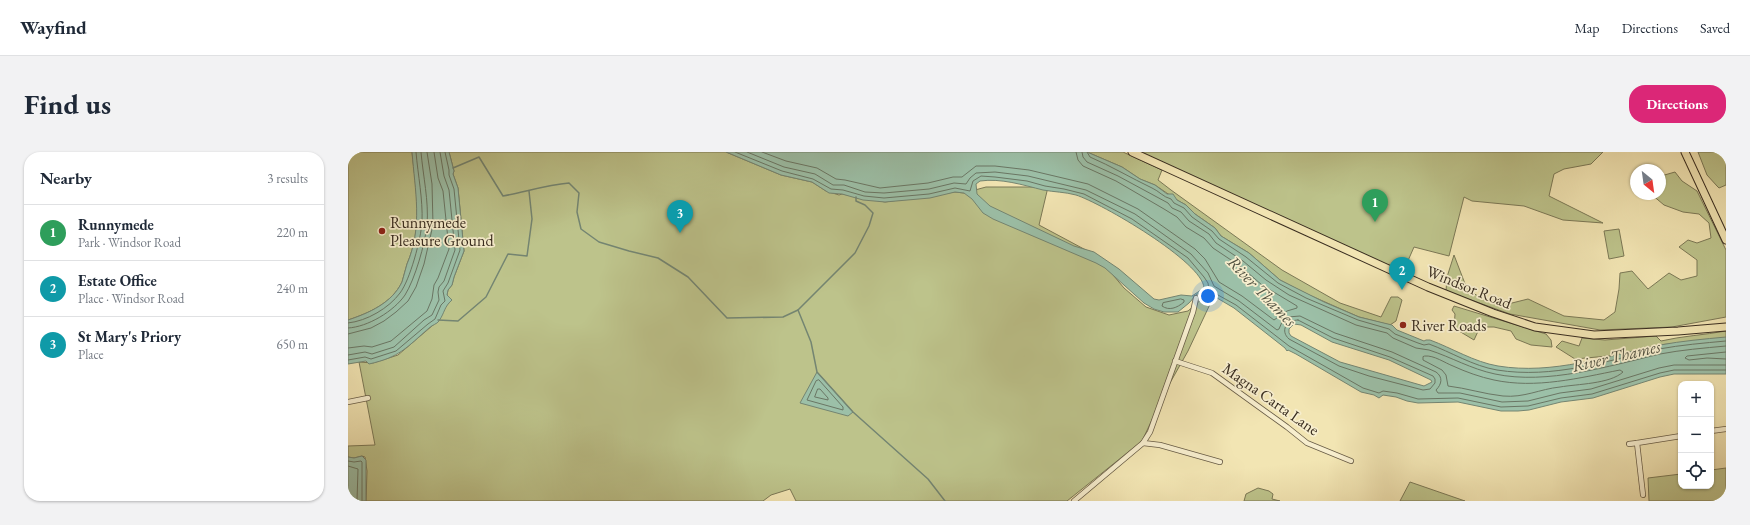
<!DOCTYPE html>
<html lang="en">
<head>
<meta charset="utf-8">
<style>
  :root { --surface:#fff; --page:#f2f2f3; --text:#1f2937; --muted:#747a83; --line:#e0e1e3; --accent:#db2777 }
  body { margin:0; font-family:"EB Garamond",serif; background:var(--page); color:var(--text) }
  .controls { position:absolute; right:12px; bottom:12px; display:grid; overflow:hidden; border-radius:8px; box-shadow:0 1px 3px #0004 }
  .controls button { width:36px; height:36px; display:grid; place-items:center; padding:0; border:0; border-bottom:1px solid var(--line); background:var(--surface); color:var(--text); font:20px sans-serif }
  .compass { position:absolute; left:1282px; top:12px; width:36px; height:36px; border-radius:50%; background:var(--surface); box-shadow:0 1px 3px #0004; rotate:151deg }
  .you { position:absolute; left:860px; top:144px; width:14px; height:14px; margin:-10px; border:3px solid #fff; border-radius:50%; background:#1a73e8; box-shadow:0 0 0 6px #1a73e833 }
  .badge { display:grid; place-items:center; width:26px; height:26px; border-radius:50%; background:var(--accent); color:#fff; font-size:13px; font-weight:700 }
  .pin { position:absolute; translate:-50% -33px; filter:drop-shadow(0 1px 2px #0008) }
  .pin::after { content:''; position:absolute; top:21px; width:14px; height:12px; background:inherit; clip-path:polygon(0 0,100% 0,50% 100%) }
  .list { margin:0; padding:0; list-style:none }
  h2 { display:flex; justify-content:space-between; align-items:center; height:52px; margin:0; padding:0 16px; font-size:17px }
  h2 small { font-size:13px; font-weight:400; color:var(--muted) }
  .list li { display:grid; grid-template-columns:26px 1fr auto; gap:12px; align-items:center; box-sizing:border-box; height:56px; padding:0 16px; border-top:1px solid var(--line) }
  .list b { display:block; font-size:15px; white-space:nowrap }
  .list p { margin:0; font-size:13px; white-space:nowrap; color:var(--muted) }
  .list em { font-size:13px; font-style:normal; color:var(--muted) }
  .icon { flex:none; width:22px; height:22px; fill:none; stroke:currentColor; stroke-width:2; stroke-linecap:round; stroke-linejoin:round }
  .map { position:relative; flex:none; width:1378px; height:349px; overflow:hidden; border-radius:16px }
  header { display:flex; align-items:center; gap:24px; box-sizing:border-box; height:56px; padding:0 20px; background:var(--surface); border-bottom:1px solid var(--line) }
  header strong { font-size:19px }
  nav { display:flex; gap:22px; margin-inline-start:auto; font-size:14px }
  .intro { display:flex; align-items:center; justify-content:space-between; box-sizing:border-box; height:96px; padding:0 24px }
  h1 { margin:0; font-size:28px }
  .button { padding:10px 18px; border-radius:16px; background:var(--accent); color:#fff; font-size:14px; font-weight:700 }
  main { display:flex; gap:24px; padding:0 24px }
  aside { flex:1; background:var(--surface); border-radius:16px; box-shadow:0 1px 3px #0004 }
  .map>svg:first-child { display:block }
  .green { fill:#bdc38b; stroke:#7b7856 }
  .water { fill:#9cc0a8; stroke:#748572; fill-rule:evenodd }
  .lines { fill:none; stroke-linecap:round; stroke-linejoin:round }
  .shore { stroke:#6a7664; stroke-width:1 }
  .stream { stroke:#748572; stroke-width:1.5 }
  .minor-casing { stroke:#675b45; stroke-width:6 }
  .primary-casing { stroke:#392d20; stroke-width:9 }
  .minor { stroke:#f7eece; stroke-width:4.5 }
  .primary { stroke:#f2e5b3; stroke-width:7 }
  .poi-dot { fill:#8f2418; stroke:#f7eece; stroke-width:1.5 }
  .labels { text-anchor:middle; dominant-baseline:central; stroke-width:3.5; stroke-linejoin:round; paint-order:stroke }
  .poi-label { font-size:16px; fill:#392d20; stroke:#f7eece; text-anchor:start }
  .street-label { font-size:16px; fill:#392d20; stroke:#f7eece }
  .water-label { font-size:17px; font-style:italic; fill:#525242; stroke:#f7eece }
</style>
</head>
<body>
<header>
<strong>Wayfind</strong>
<nav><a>Map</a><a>Directions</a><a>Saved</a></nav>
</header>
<div class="intro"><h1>Find us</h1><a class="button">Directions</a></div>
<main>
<aside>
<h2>Nearby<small>3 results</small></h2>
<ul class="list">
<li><span class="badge" style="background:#2e9e5b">1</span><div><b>Runnymede</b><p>Park · Windsor Road</p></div><em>220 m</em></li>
<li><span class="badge" style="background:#0f9aa8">2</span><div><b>Estate Office</b><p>Place · Windsor Road</p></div><em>240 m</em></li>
<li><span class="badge" style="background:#0f9aa8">3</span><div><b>St Mary's Priory</b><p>Place</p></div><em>650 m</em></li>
</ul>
</aside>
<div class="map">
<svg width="1378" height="349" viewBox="0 0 1378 349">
  <rect width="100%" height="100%" fill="#f2e5b3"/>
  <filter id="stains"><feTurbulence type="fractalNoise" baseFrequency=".005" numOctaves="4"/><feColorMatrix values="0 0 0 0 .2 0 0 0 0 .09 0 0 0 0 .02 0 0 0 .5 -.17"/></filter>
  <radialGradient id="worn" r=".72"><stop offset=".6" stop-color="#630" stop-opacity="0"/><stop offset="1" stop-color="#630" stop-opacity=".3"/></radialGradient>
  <g class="green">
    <path d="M0 0H64C68 38 75 75 59 112 57 118 56 124 54 130 44 151 21 161 0 168Z"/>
    <path d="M101 0H378L433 23 464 30 478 39 491 43 494 42 537 50 607 40 616 41 638 35H700L691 73 749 104 776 136 798 155 821 163 840 159 855 146 864 148 840 199 818 238 794 289 719 349H448L442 337 423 343 415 349H18L19 319 17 305 14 304 6 306 0 305V294L27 293 11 210 25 211 50 203 91 168 97 155 104 148 99 143 100 138 104 133 106 125 116 99 110 36 105 22 106 19Z"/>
    <path d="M739 0H775L814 18 810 28 823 38 934 118 992 151 1033 165 1043 145H1050L1054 148 1048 169 1042 173 1011 165 959 142 932 128 901 101 873 84 867 76 847 62 838 53 829 48 807 33 792 27 774 15Z"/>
    <path d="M790 0H1255L1243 12 1216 17 1206 22 1201 44 1255 71 1215 68 1176 54 1124 49 1116 45 1101 104 1066 95 1055 120Z"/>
    <path d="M1350 0H1378V33L1371 36 1369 34 1359 23Z"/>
    <path d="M1327 20 1334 29 1349 39 1378 98V165L1324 175 1252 178 1162 162 1098 139 1099 125 1106 103 1119 137 1136 148 1160 152 1180 147 1216 164 1256 168 1267 160 1271 137 1272 121 1284 119 1300 137 1321 121 1333 128 1349 124V108L1331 95 1340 88 1349 91 1363 86 1361 71 1351 62 1335 60 1316 53 1303 42H1312L1313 24Z"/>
    <path d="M1271 77 1276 104 1261 107 1256 79Z"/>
    <path d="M1106 154 1198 182 1203 188 1204 195 1183 193 1168 187 1163 179 1146 175H1132L1126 188 1106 176 1107 162 1104 158Z"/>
    <path d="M1378 179V186L1311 193 1271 203 1227 207 1208 195 1214 189 1231 194 1234 186 1257 188 1308 184 1313 189C1334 184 1356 183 1378 179Z"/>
    <path d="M1378 316V349H1301L1300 326 1333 322V334H1363V318Z"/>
    <path d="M1062 330 1117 349H1052Z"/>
    <path d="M910 336 921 339 925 342 924 347 932 349H896L898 342Z"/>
  </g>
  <g class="water">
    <path d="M64 0H101L106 19 105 22 110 36 116 99 106 125 104 133 100 138 99 143 104 148C96 155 97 160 91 169 89 172 84 173 81 176 58 196 52 205 21 212L18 209 0 212V168C21 161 44 151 54 130 56 124 57 118 59 112 75 75 67 39 64 0Z"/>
    <path d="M378 0H739L774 15 792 27 807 33 819 42H825L829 48 838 53 847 62 867 76 873 84 901 101 932 128 976 150 1011 165 1044 173 1049 178 1076 189 1078 188H1082C1104 196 1126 210 1150 214 1205 223 1258 204 1312 193 1334 189 1356 187 1378 185V222H1326L1312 225 1245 246 1213 250 1181 258 1170 259H1153L1110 250 1070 251 1059 249 1048 245 1035 243 1031 246 1026 243 1013 240 948 202 940 198 939 199 937 196 886 156 864 143 849 142 841 151 830 160H816L806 157 796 151 757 116 748 111 645 67 635 61 624 47 616 41 607 40 582 46 537 50 515 48 494 42 481 41 464 30 433 23ZM632 29C653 26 675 33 695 38 706 40 717 40 728 43 753 51 855 110 856 136L844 144 833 143 811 148 806 147 771 117 746 100 726 94 642 54 629 42 628 32ZM946 172 953 173 984 190 1041 208 1083 228 1084 230 1076 234 992 210 943 184 941 181V177Z"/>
    <path d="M469 220 505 260 500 264 452 251Z"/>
    <path d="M14 304 18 308V349H0V305L6 306Z"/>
  </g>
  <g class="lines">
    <g class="shore">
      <path d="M387 0 434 19 465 27 483 37 495 38 516 44 536 46 581 42 607 36 622 39 625 29 633 24 647 25 679 29 697 34 716 37 736 42 784 67 840 106 856 125 860 131 861 138 888 153 941 194 1015 236 1031 241 1035 239 1049 241 1070 247 1110 246 1153 255 1180 254 1213 246 1244 242 1312 221 1326 218H1378"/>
      <path d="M399 0 436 15 467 22 485 33H496L517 40 536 41 581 37 606 31 618 32 622 26 628 21 647 20 680 24 738 38 787 62 843 102 860 121 866 134 891 149 929 178 931 177 934 170 940 165 952 164 987 181 1044 200 1088 220C1095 225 1094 232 1088 238L1090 241H1112L1154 250 1180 249 1212 241 1243 237 1311 216 1326 213H1378"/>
      <path d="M414 0 438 9 469 16 488 27 497 28 532 36 580 31 605 25H614L628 14H647L681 18 740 32 790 57 847 97 857 107 871 130 894 144 926 168 939 159 949 156V154L914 133 892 114 865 96 856 86 838 75 829 65 816 57 768 29 735 14 730 8 728 0"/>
      <path d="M734 0 735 5 739 10 770 24 820 51 824 56 833 60 841 69 861 82 868 91 895 109 918 128 941 143 1008 173 1039 181 1045 186 1068 196 1081 198C1103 205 1123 217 1147 222 1199 233 1261 214 1312 202 1333 198 1356 196 1378 194"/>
      <path d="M739 0 742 5C763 14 783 26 804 36 811 39 815 45 823 47L826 51 836 56 844 65 864 79 871 87 898 105 930 131 958 146 1010 168 1041 177 1047 182 1070 191 1076 193 1081 192C1103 200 1125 214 1149 218 1205 227 1258 209 1311 197 1333 193 1356 191 1378 189"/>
      <path d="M833 147 836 148V150C829 156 821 159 814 154L815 151Z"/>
      <path d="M950 168 985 186 1042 205 1085 224 1087 227V231L1082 237 1075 238 1021 224 991 214 941 187C932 179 938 168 950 168Z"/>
      <path d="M0 171C19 169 41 156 52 141 62 128 73 87 74 70 75 47 70 24 68 0"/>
      <path d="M0 176C20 175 46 159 57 143 67 127 77 92 79 73 81 49 75 24 73 0"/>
      <path d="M0 182 23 176 36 169 48 160 60 149 68 135 76 112 85 73 84 32 79 0"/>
      <path d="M0 196 16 194 24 195 43 189 79 159 84 147 86 133 90 126 101 97 95 39 90 26 86 0"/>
      <path d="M1378 200 1339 204 1337 206 1341 208 1359 206 1378 207"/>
      <path d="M0 203 17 200 24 202 46 195 76 168 84 163 91 148 90 140 91 135 96 129 107 98 101 38 96 24 92 0"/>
      <path d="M1077 204C1086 203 1097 211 1105 214 1118 220 1132 225 1146 228 1188 237 1231 226 1272 218L1275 220C1262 232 1229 232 1212 235 1192 237 1176 246 1155 244 1136 242 1118 236 1100 234L1098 223 1094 218 1075 208V205Z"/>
      <path d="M0 208 17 205 23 207 48 199 80 172 87 167 93 153 97 149 95 139 100 131 112 98 106 37 101 23V18L97 0"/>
      <path d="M471 228 495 255V258L459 248 468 229Z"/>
      <path d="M470 237H472L480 246V248L467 245Z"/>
      <path d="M0 309 6 310 13 309 14 310V349"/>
      <path d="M0 314 10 317 9 349"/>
    </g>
    <g class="stream">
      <path d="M105 16 131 5 155 44C177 40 198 33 221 31L231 41 229 60 233 77 251 90 281 99 310 106 340 125 379 166 435 165 450 158"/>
      <path d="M508 45V49L517 53 525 61 521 74 507 101 450 158 463 190 469 220 505 260 580 327 597 349"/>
      <path d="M90 168 110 169 138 145 160 102 179 104 184 67 181 39"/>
    </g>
    <g class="minor-casing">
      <g id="minor">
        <path d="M827 209 864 221 939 275 959 291 1003 309"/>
        <path d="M0 250 20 246"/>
        <path d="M1363 279 1378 277"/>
        <path d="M795 291 812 293 872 310"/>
        <path d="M1281 292 1289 291"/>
        <path d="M1295 343 1289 291 1333 284"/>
        <path d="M726 349 795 291 802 280 845 160 848 146"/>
      </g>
    </g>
    <g class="primary-casing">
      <g id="primary">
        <path d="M784 0 1080 135 1145 161 1187 175 1246 183 1330 179 1378 175"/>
        <path d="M1337 0 1378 88"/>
      </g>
    </g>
    <use href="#minor" class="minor"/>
    <use href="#primary" class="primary"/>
  </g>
  <g class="poi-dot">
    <circle cx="34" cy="79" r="4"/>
    <circle cx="1055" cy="173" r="4"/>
  </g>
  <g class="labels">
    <g class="poi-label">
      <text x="42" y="70">Runnymede<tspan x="42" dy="18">Pleasure Ground</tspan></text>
      <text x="1063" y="173">River Roads</text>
    </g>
    <g class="street-label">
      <text transform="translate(1121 135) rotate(22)">Windsor Road</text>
      <text transform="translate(923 247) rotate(35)">Magna Carta Lane</text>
    </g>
    <g class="water-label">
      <text transform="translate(914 139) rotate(46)">River Thames</text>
      <text transform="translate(1268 204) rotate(-13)">River Thames</text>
    </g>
  </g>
  <rect width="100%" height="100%" filter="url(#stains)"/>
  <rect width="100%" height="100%" fill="url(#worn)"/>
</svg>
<div class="controls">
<button>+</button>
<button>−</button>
<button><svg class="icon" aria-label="locate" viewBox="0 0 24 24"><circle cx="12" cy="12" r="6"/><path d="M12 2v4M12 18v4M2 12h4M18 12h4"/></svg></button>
</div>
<svg class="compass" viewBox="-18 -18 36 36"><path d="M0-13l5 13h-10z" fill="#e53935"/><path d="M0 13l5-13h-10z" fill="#747a83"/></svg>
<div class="you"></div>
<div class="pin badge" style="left:1027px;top:70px;background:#2e9e5b">1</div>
<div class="pin badge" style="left:1054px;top:138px;background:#0f9aa8">2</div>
<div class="pin badge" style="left:332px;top:81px;background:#0f9aa8">3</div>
</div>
</main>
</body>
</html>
